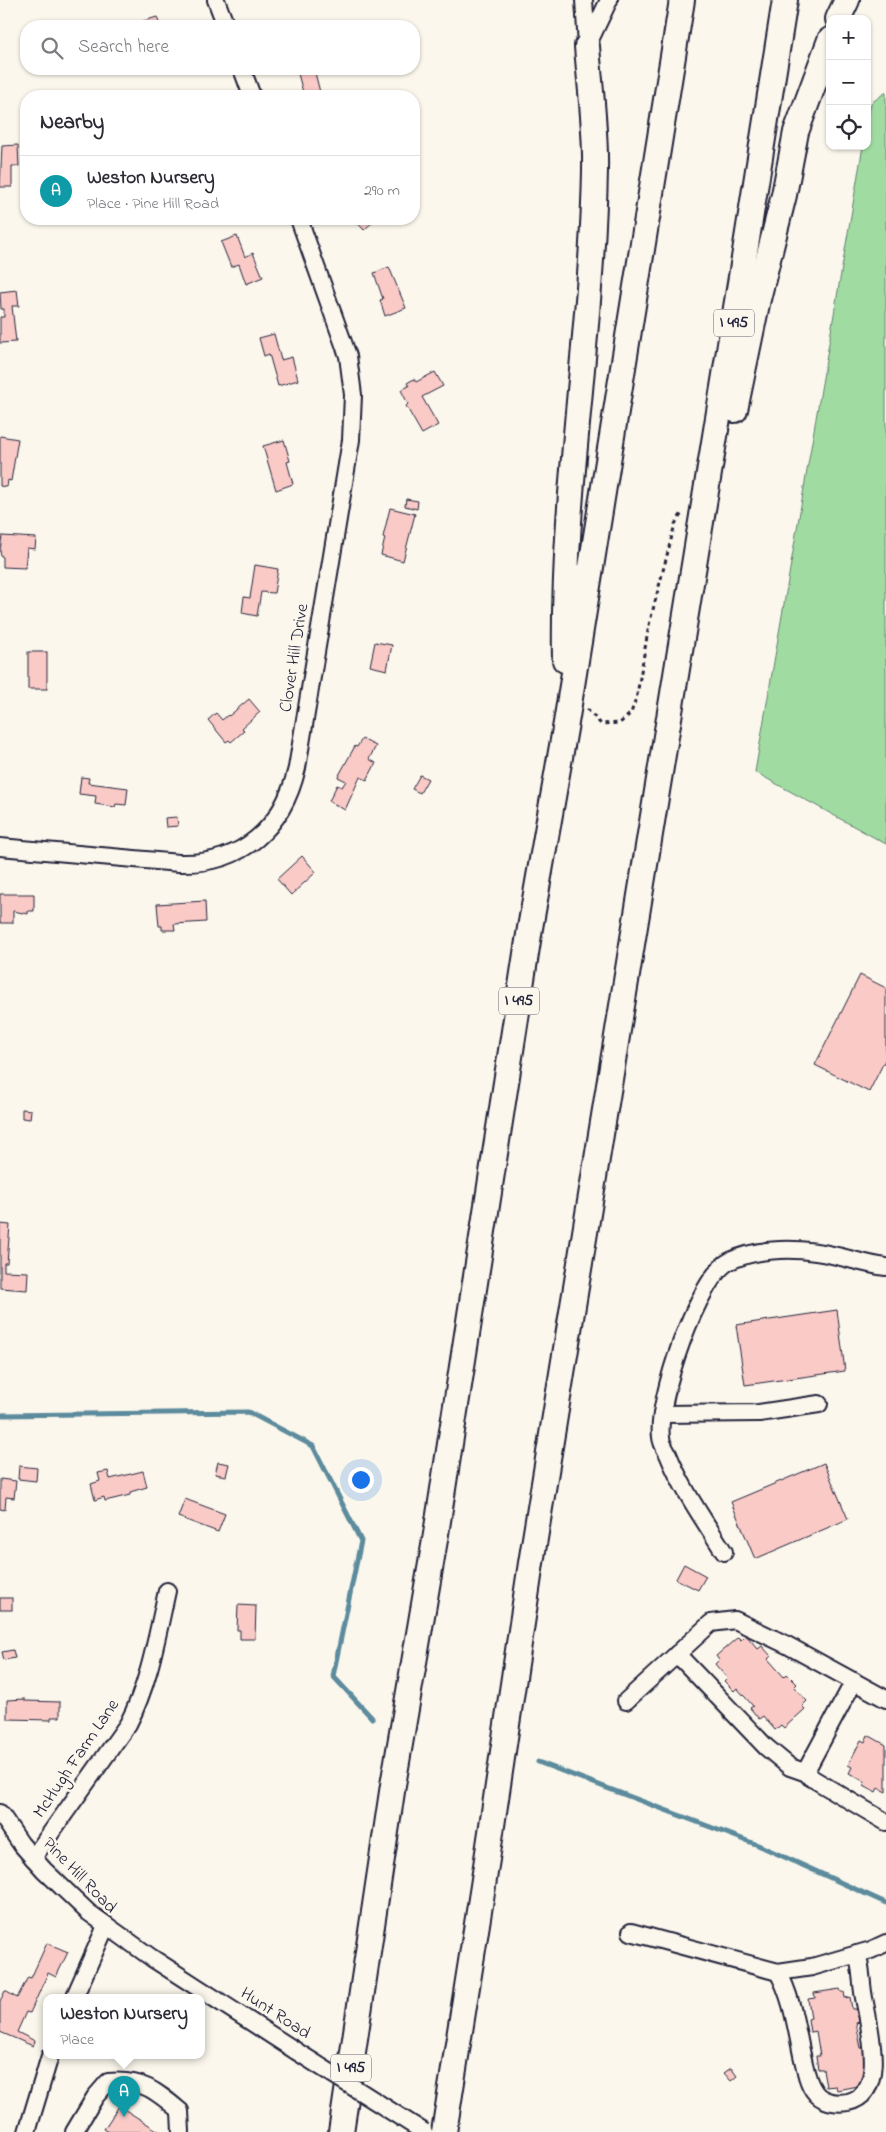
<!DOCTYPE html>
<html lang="en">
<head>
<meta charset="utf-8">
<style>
  :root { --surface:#fff; --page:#f2f2f3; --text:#2b2b33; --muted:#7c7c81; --line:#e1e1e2; --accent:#0f766e }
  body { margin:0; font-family:"Indie Flower",sans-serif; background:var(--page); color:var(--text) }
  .controls { position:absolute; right:15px; top:15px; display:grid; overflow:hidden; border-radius:10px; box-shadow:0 1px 4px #0004 }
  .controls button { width:45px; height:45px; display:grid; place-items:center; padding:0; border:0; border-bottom:1px solid var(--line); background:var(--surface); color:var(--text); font:25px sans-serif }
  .you { position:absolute; left:360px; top:1479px; width:18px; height:18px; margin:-12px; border:4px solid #fff; border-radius:50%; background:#1a73e8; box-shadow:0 0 0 8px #1a73e833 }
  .badge { display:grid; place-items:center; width:32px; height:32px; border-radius:50%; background:var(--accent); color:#fff; font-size:16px; font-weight:700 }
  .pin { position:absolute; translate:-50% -41px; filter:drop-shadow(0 1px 2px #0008) }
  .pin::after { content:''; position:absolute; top:26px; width:18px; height:15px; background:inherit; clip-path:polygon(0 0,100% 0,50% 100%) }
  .popup { position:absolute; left:43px; top:1994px; width:162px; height:65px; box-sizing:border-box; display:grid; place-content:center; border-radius:10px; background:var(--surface); filter:drop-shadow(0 1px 4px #0005); font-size:16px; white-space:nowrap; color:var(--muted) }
  .popup b { font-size:19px; color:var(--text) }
  .popup::after { content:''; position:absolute; left:50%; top:100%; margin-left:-10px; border:10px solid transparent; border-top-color:var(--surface) }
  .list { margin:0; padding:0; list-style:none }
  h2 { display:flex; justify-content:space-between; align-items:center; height:65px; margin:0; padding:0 20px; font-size:21px }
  h2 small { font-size:16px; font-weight:400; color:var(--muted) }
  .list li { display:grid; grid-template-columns:32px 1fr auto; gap:15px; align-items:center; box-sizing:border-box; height:70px; padding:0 20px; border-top:1px solid var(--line) }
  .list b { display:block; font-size:19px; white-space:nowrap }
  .list p { margin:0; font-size:16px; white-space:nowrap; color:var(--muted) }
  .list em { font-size:16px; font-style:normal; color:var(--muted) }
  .icon { flex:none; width:28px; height:28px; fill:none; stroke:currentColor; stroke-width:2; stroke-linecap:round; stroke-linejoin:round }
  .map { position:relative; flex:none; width:886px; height:2132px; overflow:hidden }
  .search { position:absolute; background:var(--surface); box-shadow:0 1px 4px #0004; left:20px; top:20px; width:400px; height:55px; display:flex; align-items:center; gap:12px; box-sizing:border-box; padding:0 18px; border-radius:20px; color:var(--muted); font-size:19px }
  .panel { position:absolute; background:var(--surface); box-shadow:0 1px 4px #0004; left:20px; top:90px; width:400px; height:135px; border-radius:20px }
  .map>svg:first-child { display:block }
  .green { fill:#a0dca2; stroke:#617f6e }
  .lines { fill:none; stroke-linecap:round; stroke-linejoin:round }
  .stream { stroke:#5c8b9d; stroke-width:5 }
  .building { fill:#facac7; stroke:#22223b }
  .minor-casing { stroke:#22223b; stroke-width:20 }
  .highway-casing { stroke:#22223b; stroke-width:28 }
  .path { stroke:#22223b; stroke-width:3; stroke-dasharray:4 4; stroke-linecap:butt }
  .minor { stroke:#fbf7ec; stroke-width:16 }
  .highway { stroke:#fbf7ec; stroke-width:24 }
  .minor-bridge-casing { stroke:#22223b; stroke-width:20; stroke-linecap:butt }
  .minor-bridge { stroke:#fbf7ec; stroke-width:16 }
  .labels { text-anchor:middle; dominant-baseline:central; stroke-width:5; stroke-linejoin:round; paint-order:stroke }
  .shield { fill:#fbf7ec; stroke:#636270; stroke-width:1 }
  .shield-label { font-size:16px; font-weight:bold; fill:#22223b }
  .street-label { font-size:18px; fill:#22223b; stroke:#fbf7ec }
</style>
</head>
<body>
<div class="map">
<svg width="886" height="2132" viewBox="0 0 886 2132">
  <rect width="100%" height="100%" fill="#fbf7ec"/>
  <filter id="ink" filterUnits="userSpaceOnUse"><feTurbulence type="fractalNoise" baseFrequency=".02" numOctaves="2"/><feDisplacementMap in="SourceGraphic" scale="10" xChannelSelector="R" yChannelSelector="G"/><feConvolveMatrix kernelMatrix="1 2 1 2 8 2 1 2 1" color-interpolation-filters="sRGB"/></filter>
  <g filter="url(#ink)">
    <path class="green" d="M886 92V844L755 772 863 146H867V123L871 103Z"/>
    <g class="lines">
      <g class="stream">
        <path d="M0 1415 248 1412 313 1446 361 1541 333 1676 372 1718"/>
        <path d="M538 1762 758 1845 886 1903"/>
      </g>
    </g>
    <g class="building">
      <path d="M157 17 160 26H142L140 22Z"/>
      <path d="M303 69H314L321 96H304L297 70Z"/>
      <path d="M18 145 19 166H12V187H0L2 146Z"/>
      <path d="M354 219H376L364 230Z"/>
      <path d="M237 236 245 257 253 253 263 277 246 284 239 264 231 267 221 242Z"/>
      <path d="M389 267 406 308 385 316 380 300 383 299 374 273Z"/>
      <path d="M17 290 19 306H12L16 342 0 343V317H4V309H1L0 292Z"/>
      <path d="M274 334 281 360 292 357 298 380 278 386 269 354 264 356 259 338Z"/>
      <path d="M435 372 443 386 422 397 438 425 422 434 406 406 408 404 401 390 409 386 407 383 414 379 416 382Z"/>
      <path d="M0 436 18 439 11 481 8 480 7 487 0 486Z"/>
      <path d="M284 440 290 461 287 462 293 484 276 490 263 446Z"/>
      <path d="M406 499 418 501 417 509 405 506Z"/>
      <path d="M390 508 415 514 403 561 381 555 385 538 383 537Z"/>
      <path d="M2 536 36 538 35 549 27 548 25 568 3 567V557L1 556 0 551Z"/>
      <path d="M255 565 278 569 274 593 261 592 257 616 242 613 244 597 250 598Z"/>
      <path d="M375 642 392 645 387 670 370 666Z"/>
      <rect x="28" y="652" width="19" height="37"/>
      <path d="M249 699 260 712 242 728 244 731 231 742 229 740 226 742 208 720 216 713 222 720 228 715 229 716Z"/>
      <path d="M362 739 376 746 369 759 376 763 367 780 360 777 345 810 329 801 337 785 342 787 346 781 338 777 355 746 357 747Z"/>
      <path d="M420 775 428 779 420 793 412 789Z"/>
      <path d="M81 777 89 778 88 783 128 788 126 805 116 804 115 807 95 804 96 796 79 794Z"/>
      <path d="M177 817 178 826 166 827 165 818Z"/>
      <path d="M302 856 316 872 291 895 277 879Z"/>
      <path d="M0 894H34V911H28V914L13 911V923H0Z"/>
      <path d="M205 901 206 922 174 924 175 930H162V926H159L157 904Z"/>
      <path d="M860 975 886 988V1058L869 1092 815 1065Z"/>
      <path d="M22 1109 31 1110 30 1119 22 1118Z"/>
      <path d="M0 1224 10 1225 7 1263H4V1271L28 1272 27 1290 0 1288Z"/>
      <path d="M837 1310 845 1371 745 1385 736 1325Z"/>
      <path d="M218 1462 229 1464 226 1476 215 1474Z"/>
      <path d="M824 1463 848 1519 755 1559 731 1502Z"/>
      <path d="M19 1466 37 1468 36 1481 18 1479Z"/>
      <path d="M108 1471 110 1479 143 1471 147 1487 130 1492V1495L105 1501 104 1497 95 1500 91 1484 100 1481 98 1473Z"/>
      <path d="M0 1479 16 1481 14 1498 6 1497 5 1510 0 1509Z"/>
      <path d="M185 1499 225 1514 218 1532 178 1517Z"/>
      <path d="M684 1564 706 1576 698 1590 676 1579Z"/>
      <rect x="0" y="1598" width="12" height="12"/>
      <path d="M238 1605 256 1606 255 1639H240V1630H237Z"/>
      <path d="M746 1635 758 1649 762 1646 771 1656 768 1659 784 1677 787 1674 797 1684 794 1687 807 1701 802 1706 805 1709 784 1728 781 1725 775 1730 763 1716 759 1719 750 1708 753 1706 737 1688 734 1691 724 1681 727 1678 715 1664 719 1660 716 1656 738 1637 741 1640Z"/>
      <path d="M13 1650 15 1658 4 1660 2 1652Z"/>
      <path d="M25 1699V1701L60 1702V1717H51V1720L7 1719V1700Z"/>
      <path d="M868 1735 886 1745V1792L878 1788 876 1792 864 1785 865 1782 849 1773 852 1767 848 1765 861 1740 865 1742Z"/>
      <path d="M47 1943 68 1952 56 1977 48 1973 30 2013 26 2012 17 2032 35 2041 33 2046 0 2032V2001L5 1991 17 1998 28 1977 31 1978Z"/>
      <path d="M840 1989 841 1992H844L845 1998 850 1997 852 2009H857L859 2022 856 2023 861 2048 866 2047 868 2058 864 2059 868 2079 861 2080 862 2085 837 2090 836 2086 826 2087 823 2069H818L816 2056H820L816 2031 810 2032 808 2019 811 2018 808 1999 815 1998 814 1993Z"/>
      <path d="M731 2068 737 2076 731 2081 724 2073Z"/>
      <path d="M119 2106 160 2132H109L104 2129Z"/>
    </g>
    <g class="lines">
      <g class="minor-casing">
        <g id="minor">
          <path d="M216 0 226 26"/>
          <path d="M584 0 587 45"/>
          <path d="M587 46 609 0"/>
          <path d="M242 69 252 96"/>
          <path d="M0 847 179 863C242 865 283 828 297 768L351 440 353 395 348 356 299 219"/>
          <path d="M662 1414 759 1413 819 1404"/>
          <path d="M724 1552C704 1520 682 1489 668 1454 665 1449 661 1442 661 1437 656 1402 698 1276 730 1261 755 1249 789 1248 816 1252 840 1255 862 1264 886 1267"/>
          <path d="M677 1654 766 1747 790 1767 807 1773"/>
          <path d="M854 1681 808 1767 807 1773 810 1777 886 1822"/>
          <path d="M626 1701 711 1623 735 1620 787 1645 886 1699"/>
          <path d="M0 1813 21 1844 44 1870 88 1912 152 1958 296 2051"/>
          <path d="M33 1858 128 1724C149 1684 157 1636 167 1591"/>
          <path d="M631 1932 778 1972 812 1967 871 1950 886 1943"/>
          <path d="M778 1972C792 1997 796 2027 802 2055 805 2067 807 2082 814 2091 821 2102 836 2104 848 2102 886 2094 871 2034 864 1998 861 1983 862 1969 857 1954"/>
          <path d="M74 1998 106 1926"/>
          <path d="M27 2132 50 2056"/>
          <path d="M74 2132 95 2097 108 2082C142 2079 155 2090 180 2111L181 2132"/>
        </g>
      </g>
      <g class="highway-casing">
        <g id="highway">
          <path d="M838 19 847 0"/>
          <path d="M735 410 758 299 784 195 796 132 830 40"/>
          <path d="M565 660C562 496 592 334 595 170 596 129 590 87 587 46"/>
          <path d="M341 2132 393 1785 436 1534 530 928 566 723 682 0"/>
          <path d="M444 2132 483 1886 531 1563 741 277 785 0"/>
        </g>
      </g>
      <path class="path" d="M587 709 601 724 620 723 631 713 637 695 649 625 675 524 682 513"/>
      <use href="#minor" class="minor"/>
      <use href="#highway" class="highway"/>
      <g class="minor-bridge-casing">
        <path id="minor-bridge" d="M296 2051 424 2132"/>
      </g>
      <use href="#minor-bridge" class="minor-bridge"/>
    </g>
  </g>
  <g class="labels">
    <g class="shield">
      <rect x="714" y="309.5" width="40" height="27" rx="4"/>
      <rect x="499" y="987.5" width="40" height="27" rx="4"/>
      <rect x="331" y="2054.5" width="40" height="27" rx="4"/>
    </g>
    <g class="shield-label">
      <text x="734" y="323">I 495</text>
      <text x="519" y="1001">I 495</text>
      <text x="351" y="2068">I 495</text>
    </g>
    <g class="street-label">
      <text transform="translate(295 658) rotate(-81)">Clover Hill Drive</text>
      <text transform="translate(77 1759) rotate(-56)">McHugh Farm Lane</text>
      <text transform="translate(79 1876) rotate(46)">Pine Hill Road</text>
      <text transform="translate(275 2014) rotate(33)">Hunt Road</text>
    </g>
  </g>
</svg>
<div class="controls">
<button>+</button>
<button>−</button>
<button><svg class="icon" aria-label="locate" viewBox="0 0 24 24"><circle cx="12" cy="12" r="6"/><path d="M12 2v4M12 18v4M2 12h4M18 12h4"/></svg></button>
</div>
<div class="you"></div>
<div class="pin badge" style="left:124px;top:2117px;background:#0f9aa8">A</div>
<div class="popup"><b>Weston Nursery</b>Place</div>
<div class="search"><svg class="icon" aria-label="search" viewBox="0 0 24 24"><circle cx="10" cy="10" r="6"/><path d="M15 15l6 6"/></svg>Search here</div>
<section class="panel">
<h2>Nearby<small></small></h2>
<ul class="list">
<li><span class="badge" style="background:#0f9aa8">A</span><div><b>Weston Nursery</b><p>Place · Pine Hill Road</p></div><em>290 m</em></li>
</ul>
</section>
</div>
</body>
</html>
